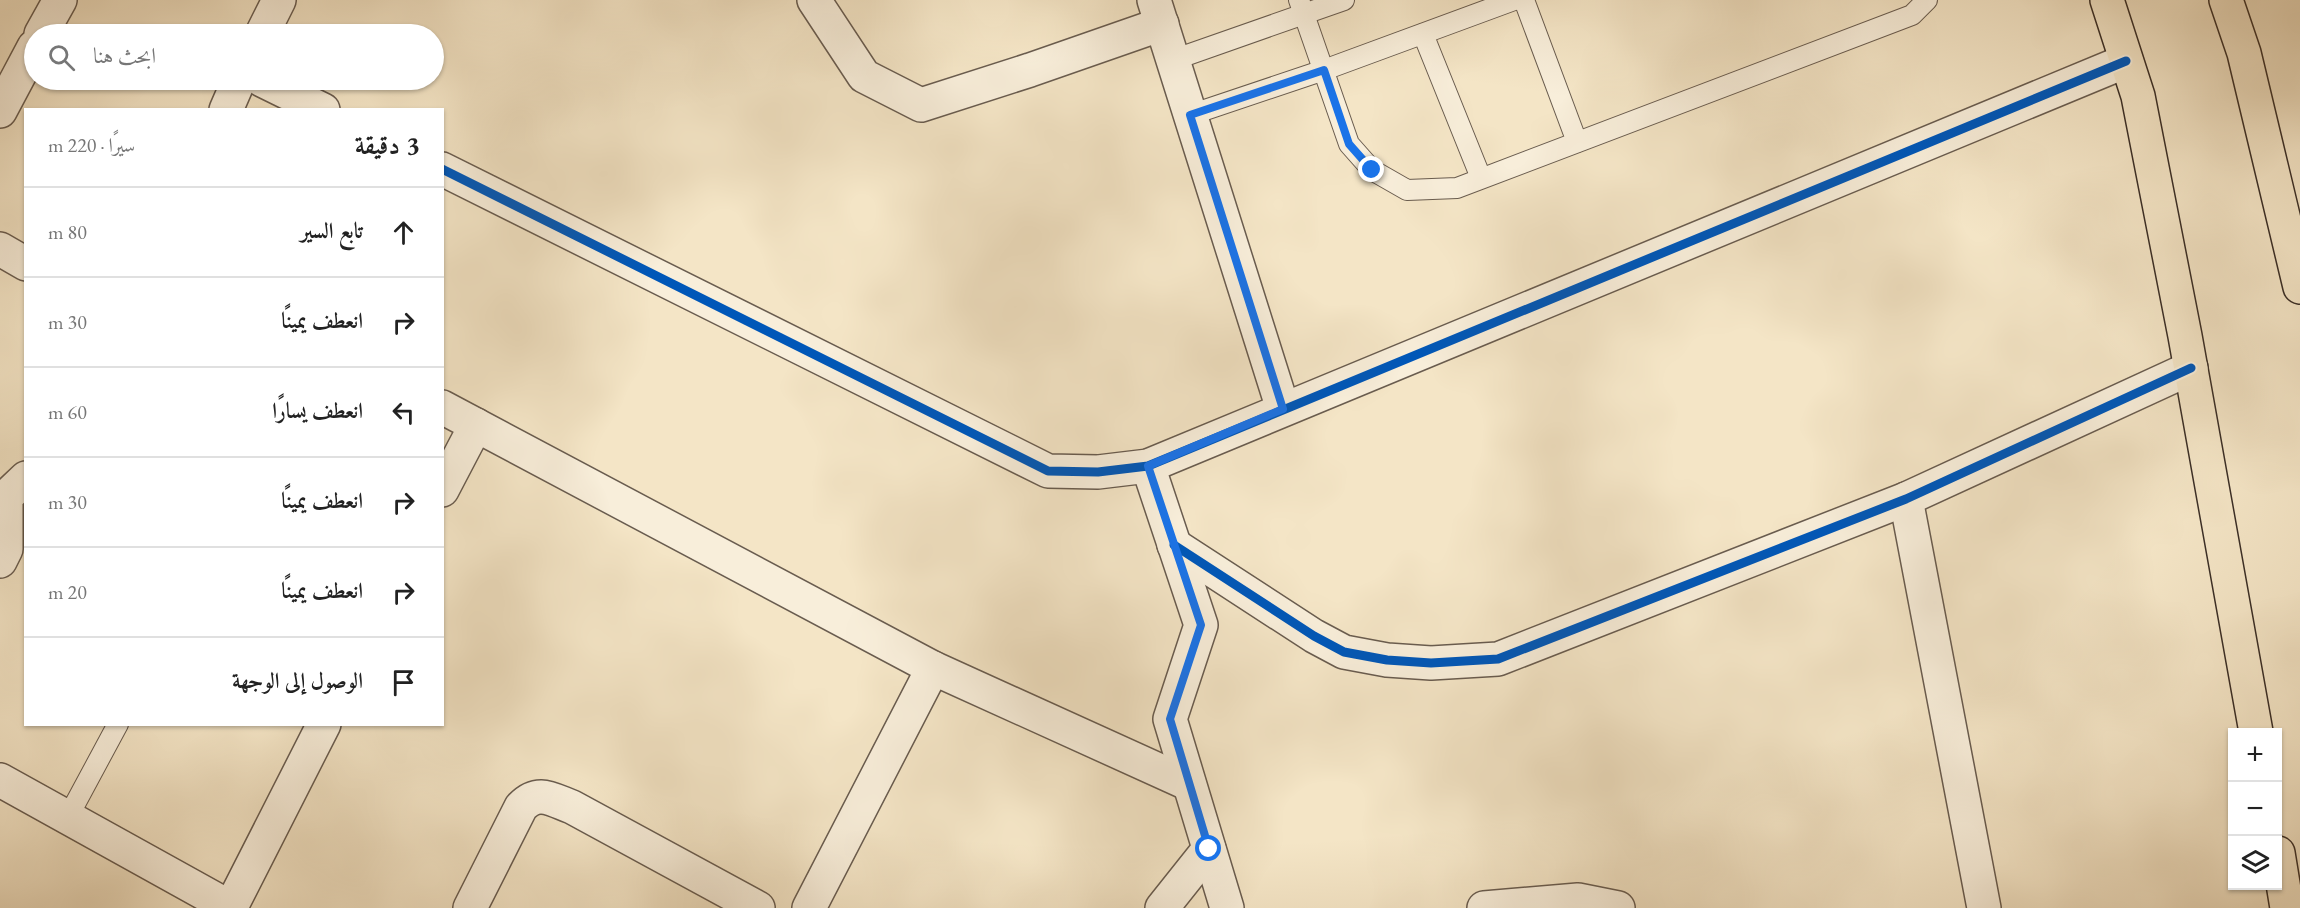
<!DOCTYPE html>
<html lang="ar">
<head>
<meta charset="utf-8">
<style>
  :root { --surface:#fff; --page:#f6f6f6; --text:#222; --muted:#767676; --line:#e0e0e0 }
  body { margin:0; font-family:"EB Garamond",Amiri,serif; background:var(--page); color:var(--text); direction:rtl }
  .controls { position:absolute; right:18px; bottom:18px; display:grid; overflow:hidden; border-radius:0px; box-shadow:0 2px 4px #0004 }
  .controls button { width:54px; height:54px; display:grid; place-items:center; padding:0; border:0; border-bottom:2px solid var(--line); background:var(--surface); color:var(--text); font:30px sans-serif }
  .stop { position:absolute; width:18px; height:18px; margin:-14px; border:4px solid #1a73e8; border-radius:50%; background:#fff }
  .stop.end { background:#1a73e8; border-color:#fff; box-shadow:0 2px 6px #0008 }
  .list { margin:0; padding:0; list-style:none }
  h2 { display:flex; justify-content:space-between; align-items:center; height:78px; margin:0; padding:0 24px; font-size:26px }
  h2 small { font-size:20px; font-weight:400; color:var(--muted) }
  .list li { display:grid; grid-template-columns:39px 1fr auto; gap:18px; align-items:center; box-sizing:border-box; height:90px; padding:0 24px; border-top:2px solid var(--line) }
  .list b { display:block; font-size:22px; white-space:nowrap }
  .list em { font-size:20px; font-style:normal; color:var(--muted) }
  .icon { flex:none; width:33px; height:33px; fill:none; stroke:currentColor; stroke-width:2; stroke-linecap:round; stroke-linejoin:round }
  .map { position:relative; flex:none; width:2300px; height:908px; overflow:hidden; direction:ltr }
  .search { position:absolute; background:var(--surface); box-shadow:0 2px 4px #0004; left:24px; top:24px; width:420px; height:66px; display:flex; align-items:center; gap:15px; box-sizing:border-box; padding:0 21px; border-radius:33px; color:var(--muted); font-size:22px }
  .panel { position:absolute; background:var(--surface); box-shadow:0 2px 4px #0004; left:24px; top:108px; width:420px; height:618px; border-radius:0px; direction:rtl }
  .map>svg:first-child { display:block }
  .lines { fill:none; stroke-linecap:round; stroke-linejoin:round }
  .service-casing { stroke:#695c4f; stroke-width:22 }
  .minor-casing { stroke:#695c4f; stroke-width:36 }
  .primary-casing { stroke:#3b2f27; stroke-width:36 }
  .service { stroke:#f8eeda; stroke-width:20 }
  .minor { stroke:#f8eeda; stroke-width:33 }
  .primary { stroke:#f4e5c6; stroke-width:33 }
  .cycleway-casing { stroke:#f8eeda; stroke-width:13 }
  .cycleway { stroke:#0057b8; stroke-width:9 }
  .route { stroke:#1a73e8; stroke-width:8 }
</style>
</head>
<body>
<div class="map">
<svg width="2300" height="908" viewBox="0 0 2300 908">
  <rect width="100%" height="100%" fill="#f4e5c6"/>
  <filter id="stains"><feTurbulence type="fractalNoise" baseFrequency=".00333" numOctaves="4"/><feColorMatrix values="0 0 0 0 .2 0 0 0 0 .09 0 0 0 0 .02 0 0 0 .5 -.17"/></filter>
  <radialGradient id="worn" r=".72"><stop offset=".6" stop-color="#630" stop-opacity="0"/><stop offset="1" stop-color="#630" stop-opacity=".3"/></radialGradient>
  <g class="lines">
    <g class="service-casing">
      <g id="service">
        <path d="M1299 0 1349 144 1372 170 1407 190 1457 188 1912 15 1927 0"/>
        <path d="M1524 0 1577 142"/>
        <path d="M1423 34 1481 178"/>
        <path d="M1173 60 1344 0"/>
        <path d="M1190 115 1324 70 1514 0"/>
        <path d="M68 817 118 724"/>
      </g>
    </g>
    <g class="minor-casing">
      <g id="minor">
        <path d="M814 0 864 76 921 105 1030 70 1162 24"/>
        <path d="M1154 0 1283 409"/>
        <path d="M41 34 60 0"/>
        <path d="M262 34 279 0"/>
        <path d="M262 80 323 110"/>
        <path d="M226 110 239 80"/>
        <path d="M0 111 34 47"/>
        <path d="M442 169 1048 471 1098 472 1148 466 2126 61"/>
        <path d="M0 249 26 264"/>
        <path d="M442 407 933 668 1189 784"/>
        <path d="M1148 466 1201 625 1170 719 1227 908"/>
        <path d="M442 490 476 425"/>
        <path d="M1906 499 1984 908"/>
        <path d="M1174 545 1314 636 1344 652 1387 660 1431 663 1498 659 1906 499 2191 368"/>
        <path d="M0 561 6 549V497L26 478"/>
        <path d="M0 780 231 908"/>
        <path d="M231 907 324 724"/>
        <path d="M470 908 521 807C538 789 551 799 572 807L758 908"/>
        <path d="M809 908 933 668"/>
        <path d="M1162 908 1209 849"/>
        <path d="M1484 908 1578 900 1618 908"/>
      </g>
    </g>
    <g class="primary-casing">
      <g id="primary">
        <path d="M2107 0 2138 96 2185 336 2256 732"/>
        <path d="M2226 0 2244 53 2300 287"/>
        <path d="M2278 853 2287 908"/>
      </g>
    </g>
    <use href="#service" class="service"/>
    <use href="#minor" class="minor"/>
    <use href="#primary" class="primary"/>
    <g class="cycleway-casing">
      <g id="cycleway">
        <path d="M442 169 1048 471 1098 472 1148 466 2126 61"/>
        <path d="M1174 545 1314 636 1344 652 1387 660 1431 663 1498 659 1906 499 2191 368"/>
      </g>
    </g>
    <use href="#cycleway" class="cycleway"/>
  </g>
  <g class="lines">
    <path class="route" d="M1209 849 1170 719 1201 625 1148 466 1283 409 1190 115 1324 70 1349 144 1372 170"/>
  </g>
  <rect width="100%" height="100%" filter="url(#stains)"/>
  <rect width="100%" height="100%" fill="url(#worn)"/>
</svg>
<div class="controls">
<button>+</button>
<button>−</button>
<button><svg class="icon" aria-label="layers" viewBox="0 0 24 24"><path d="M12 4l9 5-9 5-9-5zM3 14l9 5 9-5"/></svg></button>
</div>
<div class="stop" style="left:1209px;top:849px"></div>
<div class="stop end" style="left:1372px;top:170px"></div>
<div class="search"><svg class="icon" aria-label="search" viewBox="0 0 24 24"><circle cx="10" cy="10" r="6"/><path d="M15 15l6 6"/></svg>ابحث هنا</div>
<section class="panel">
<h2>3 دقيقة<small>سيرًا · 220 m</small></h2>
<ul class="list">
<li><svg class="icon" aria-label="ahead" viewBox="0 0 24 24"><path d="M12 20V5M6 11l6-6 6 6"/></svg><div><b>تابع السير</b></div><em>80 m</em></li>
<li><svg class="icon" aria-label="right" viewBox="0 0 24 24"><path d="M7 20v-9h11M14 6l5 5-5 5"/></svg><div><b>انعطف يمينًا</b></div><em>30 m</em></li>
<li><svg class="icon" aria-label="left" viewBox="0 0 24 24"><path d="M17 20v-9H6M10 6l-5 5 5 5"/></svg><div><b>انعطف يسارًا</b></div><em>60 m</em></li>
<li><svg class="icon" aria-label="right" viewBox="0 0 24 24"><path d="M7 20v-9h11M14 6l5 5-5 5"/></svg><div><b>انعطف يمينًا</b></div><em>30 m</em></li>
<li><svg class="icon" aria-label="right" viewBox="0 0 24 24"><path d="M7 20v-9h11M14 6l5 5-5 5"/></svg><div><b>انعطف يمينًا</b></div><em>20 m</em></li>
<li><svg class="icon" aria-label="arrive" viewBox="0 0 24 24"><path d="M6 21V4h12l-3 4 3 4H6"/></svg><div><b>الوصول إلى الوجهة</b></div></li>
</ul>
</section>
</div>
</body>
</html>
